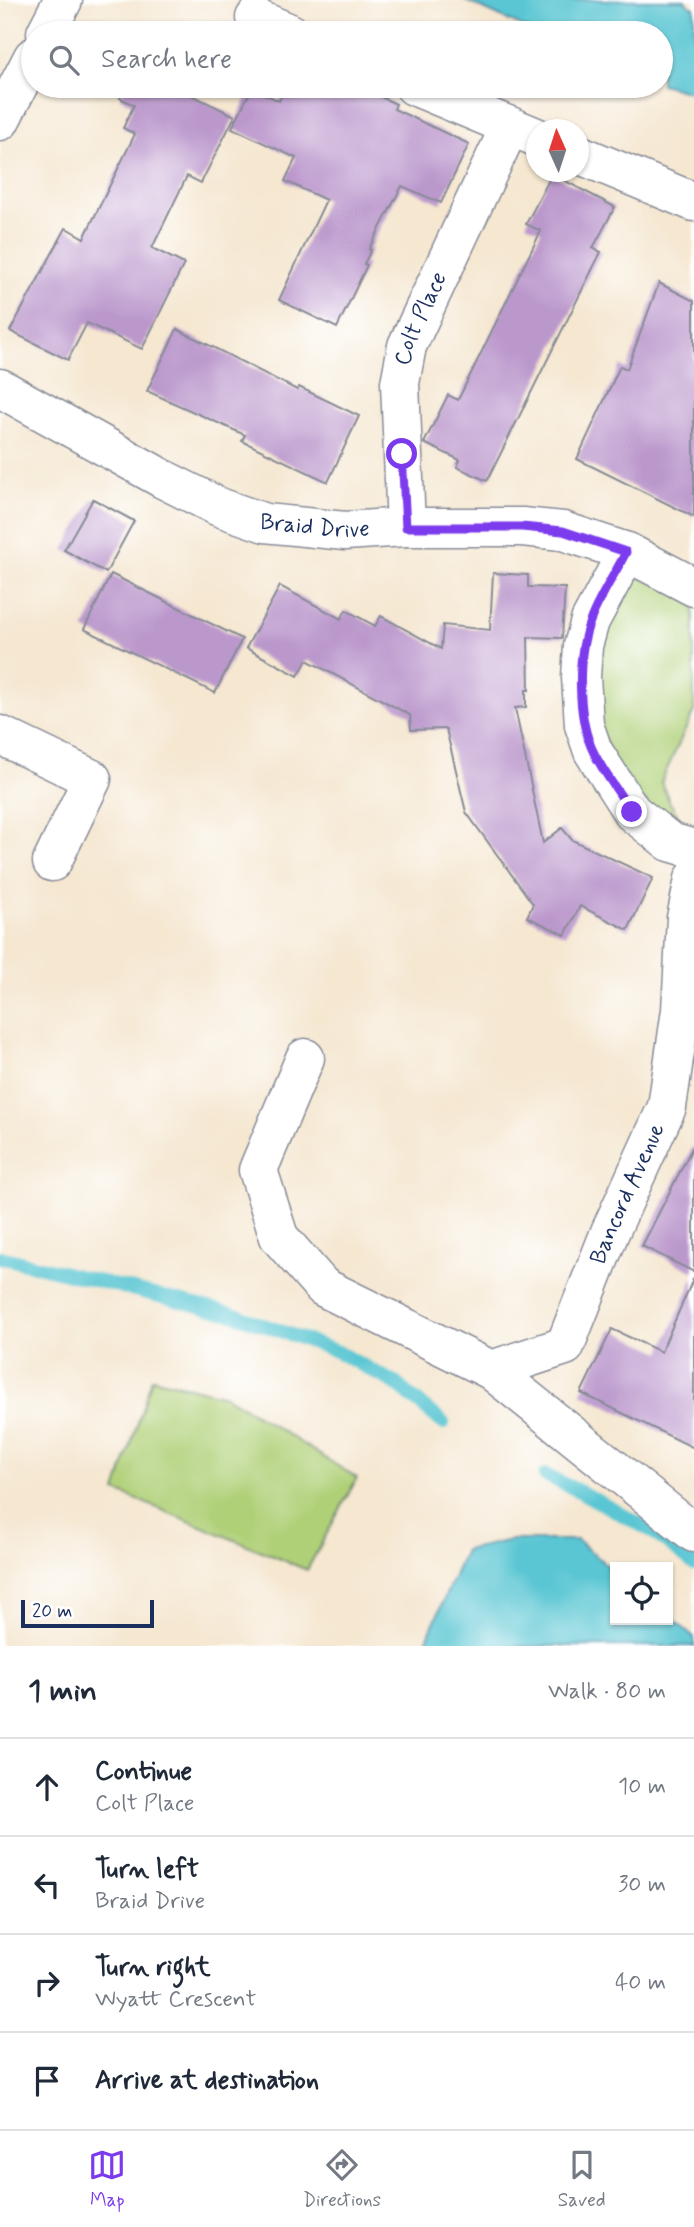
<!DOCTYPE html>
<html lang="en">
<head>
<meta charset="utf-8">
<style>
  :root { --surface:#fff; --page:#f2f2f3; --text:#1f2937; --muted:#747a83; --line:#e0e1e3; --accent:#7c3aed }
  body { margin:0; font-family:Mynerve,sans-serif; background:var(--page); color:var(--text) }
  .controls { position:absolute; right:21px; bottom:21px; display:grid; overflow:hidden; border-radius:0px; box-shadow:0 2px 5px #0004 }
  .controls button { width:63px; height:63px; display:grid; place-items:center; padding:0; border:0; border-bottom:2px solid var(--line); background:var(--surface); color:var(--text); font:35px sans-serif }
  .compass { position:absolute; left:526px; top:119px; width:63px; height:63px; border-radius:50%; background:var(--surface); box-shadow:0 2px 5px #0004; rotate:357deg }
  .scale { position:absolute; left:21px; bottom:18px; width:133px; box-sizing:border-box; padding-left:7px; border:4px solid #1b2f5e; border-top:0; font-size:19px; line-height:24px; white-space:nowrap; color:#1b2f5e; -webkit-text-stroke:5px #fff; paint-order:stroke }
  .stop { position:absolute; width:21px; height:21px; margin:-16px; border:5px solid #7c3aed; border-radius:50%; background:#fff }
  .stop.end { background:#7c3aed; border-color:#fff; box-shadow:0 2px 7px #0008 }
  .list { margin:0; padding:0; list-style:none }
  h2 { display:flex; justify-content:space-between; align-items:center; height:91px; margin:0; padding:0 28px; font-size:30px }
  h2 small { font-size:23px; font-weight:400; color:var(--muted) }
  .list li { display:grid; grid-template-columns:46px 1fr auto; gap:21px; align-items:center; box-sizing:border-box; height:98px; padding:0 28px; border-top:2px solid var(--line) }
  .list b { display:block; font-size:26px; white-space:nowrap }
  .list p { margin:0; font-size:23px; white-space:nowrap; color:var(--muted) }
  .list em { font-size:23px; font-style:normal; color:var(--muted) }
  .icon { flex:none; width:38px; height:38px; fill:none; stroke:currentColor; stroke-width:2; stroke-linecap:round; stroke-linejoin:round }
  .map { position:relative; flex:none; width:694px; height:1646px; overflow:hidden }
  .search { position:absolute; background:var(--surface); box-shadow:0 2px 5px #0004; left:21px; right:21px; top:21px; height:77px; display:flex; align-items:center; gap:18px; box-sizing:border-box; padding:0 24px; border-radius:38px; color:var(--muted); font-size:26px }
  .sheet { height:483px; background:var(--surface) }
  nav { display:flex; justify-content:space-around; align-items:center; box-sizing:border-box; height:98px; border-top:2px solid var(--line); background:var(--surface); font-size:19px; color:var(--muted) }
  nav a { display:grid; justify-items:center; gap:4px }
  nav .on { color:var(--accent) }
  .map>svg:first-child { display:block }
  .green { fill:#b0d078; stroke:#66806b; stroke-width:2 }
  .water { fill:#5ac6d3; stroke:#3a7a98; stroke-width:2 }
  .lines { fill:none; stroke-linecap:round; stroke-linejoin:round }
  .stream { stroke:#5ac6d3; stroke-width:14 }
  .building { fill:#bb98cc }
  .minor-casing { stroke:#888b97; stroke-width:41 }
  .minor { stroke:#fff; stroke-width:38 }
  .route { stroke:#7c3aed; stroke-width:9 }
  .labels { text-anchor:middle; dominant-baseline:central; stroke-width:7; stroke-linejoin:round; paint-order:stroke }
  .street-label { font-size:23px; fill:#1b2f5e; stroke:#fff }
</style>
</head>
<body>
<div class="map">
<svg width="694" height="1646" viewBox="0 0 694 1646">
  <rect width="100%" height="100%" fill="#fff"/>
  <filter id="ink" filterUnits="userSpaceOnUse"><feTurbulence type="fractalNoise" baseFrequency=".0143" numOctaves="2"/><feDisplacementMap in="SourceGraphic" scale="14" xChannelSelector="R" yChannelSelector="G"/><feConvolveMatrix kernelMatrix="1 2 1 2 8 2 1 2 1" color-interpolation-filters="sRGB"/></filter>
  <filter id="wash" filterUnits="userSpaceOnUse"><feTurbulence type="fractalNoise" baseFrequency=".00686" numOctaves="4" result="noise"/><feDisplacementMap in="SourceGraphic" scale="28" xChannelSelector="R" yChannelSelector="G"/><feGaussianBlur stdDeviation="1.57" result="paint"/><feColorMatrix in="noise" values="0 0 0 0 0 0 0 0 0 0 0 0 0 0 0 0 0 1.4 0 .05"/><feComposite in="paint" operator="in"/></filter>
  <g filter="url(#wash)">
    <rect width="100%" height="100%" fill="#f5e7d0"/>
    <g class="green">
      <path d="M627 552 694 587V711L661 782 670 803 694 841 632 812 581 677Z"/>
      <path d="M152 1378 226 1396 357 1478 307 1570 116 1491Z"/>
    </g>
    <g class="water">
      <path d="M464 0H685L689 5 694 7V93L661 84V33H536Z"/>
      <path d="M511 1540H577L615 1572V1620H668V1615L694 1637V1646H424L465 1550Z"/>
    </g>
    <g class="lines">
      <g class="stream">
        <path d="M0 1257 236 1315 336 1351 395 1383 443 1423"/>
        <path d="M545 1475 579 1491 652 1531 694 1564"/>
      </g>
    </g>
    <g id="blocks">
      <g class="building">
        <path d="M126 86H173L235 116 201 183 187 176 152 248 184 264 142 349 87 323 68 360 10 331 66 228 84 238 135 134 123 128 134 105 120 98Z"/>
        <path d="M286 86H357L396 104 394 109 469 144 441 203 402 186 369 249 371 250 364 264 367 265 337 328 279 300 326 200 285 181 296 158 232 128 252 88 279 101Z"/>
        <path d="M552 174 615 207 593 248 601 252 487 481 457 467 460 460 424 443 448 395 458 400 541 231 526 224Z"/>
        <path d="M659 283 694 301V517L577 459 620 366 627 369Z"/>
        <path d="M177 329 297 390 299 387 359 416 328 482 242 441 245 435 147 391Z"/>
        <path d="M93 499 134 521 106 573 64 550Z"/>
        <path d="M493 573 528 575V587L565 588 562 638 528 637 529 690H526V707L515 708 543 843 562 828 572 840 653 878 628 930 580 906 565 935 527 917 533 904 466 812 446 729 411 730 410 715 307 660 298 676 246 648 280 586 341 619 346 610 375 626 381 616 441 649 443 625 490 630Z"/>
        <path d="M111 574 242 639 215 693 84 629Z"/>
        <path d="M694 1144V1272L642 1246Z"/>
        <path d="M694 1277V1448L581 1393 612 1329 661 1352Z"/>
      </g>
    </g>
  </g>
  <g filter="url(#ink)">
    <use href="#blocks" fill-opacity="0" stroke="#888b97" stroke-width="2"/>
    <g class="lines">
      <g class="minor-casing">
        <g id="minor">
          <path d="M255 18 290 33"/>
          <path d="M46 33 63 0"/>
          <path d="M414 86 536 137"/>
          <path d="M0 121 33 57"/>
          <path d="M578 154 694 202"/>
          <path id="s1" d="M0 388 163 479 219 507 265 523 345 531 406 527H522L563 531 627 552 694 587"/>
          <path id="s2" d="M406 527 400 383 407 346 510 126"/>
          <path d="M627 552 590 621 583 646 581 677 584 725 593 751 632 812 670 842 694 849"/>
          <path d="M0 735 92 779 52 862"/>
          <path id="s3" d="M305 1058 258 1170 279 1237 323 1287 491 1370 565 1346 610 1232 667 1107 681 1010 686 918 694 879"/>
          <path d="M491 1370 694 1533"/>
        </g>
      </g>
      <use href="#minor" class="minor"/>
    </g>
  </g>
  <g class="lines" filter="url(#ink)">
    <path class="route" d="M402 454 406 527H522L563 531 626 552C615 574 600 596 591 619 576 654 577 720 594 753 604 773 619 793 632 812"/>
  </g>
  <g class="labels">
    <g class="street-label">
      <text stroke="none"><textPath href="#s2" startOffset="212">Colt Place</textPath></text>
      <text stroke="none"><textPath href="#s1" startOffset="348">Braid Drive</textPath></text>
      <text stroke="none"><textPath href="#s3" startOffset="688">Bancord Avenue</textPath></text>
    </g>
  </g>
</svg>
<div class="controls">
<button><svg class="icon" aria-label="locate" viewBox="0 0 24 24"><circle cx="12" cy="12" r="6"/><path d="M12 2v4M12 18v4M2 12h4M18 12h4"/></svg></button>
</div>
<svg class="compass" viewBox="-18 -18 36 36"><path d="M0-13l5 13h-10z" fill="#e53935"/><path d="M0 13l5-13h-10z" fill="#747a83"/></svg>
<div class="scale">20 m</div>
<div class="stop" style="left:402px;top:454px"></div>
<div class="stop end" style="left:632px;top:812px"></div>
<div class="search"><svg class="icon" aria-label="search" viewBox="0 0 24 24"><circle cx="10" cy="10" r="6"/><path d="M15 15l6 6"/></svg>Search here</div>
</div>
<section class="sheet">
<h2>1 min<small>Walk · 80 m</small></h2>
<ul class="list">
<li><svg class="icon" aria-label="ahead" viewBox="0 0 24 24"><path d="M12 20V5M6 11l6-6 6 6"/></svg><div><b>Continue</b><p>Colt Place</p></div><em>10 m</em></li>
<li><svg class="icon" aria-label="left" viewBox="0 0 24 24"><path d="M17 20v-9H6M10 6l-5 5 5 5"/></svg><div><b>Turn left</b><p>Braid Drive</p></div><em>30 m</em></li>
<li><svg class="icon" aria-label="right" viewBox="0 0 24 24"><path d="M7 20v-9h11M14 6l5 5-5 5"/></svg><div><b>Turn right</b><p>Wyatt Crescent</p></div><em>40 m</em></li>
<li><svg class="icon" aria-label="arrive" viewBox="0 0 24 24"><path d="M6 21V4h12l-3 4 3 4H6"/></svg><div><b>Arrive at destination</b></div></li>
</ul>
</section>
<nav>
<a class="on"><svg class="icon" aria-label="map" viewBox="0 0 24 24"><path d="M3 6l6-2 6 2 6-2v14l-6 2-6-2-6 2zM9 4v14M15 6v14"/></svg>Map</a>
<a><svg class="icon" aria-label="directions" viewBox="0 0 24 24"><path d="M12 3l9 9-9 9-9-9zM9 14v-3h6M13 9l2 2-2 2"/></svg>Directions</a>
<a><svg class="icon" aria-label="saved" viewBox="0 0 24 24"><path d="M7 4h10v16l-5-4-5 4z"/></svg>Saved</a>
</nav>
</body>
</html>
